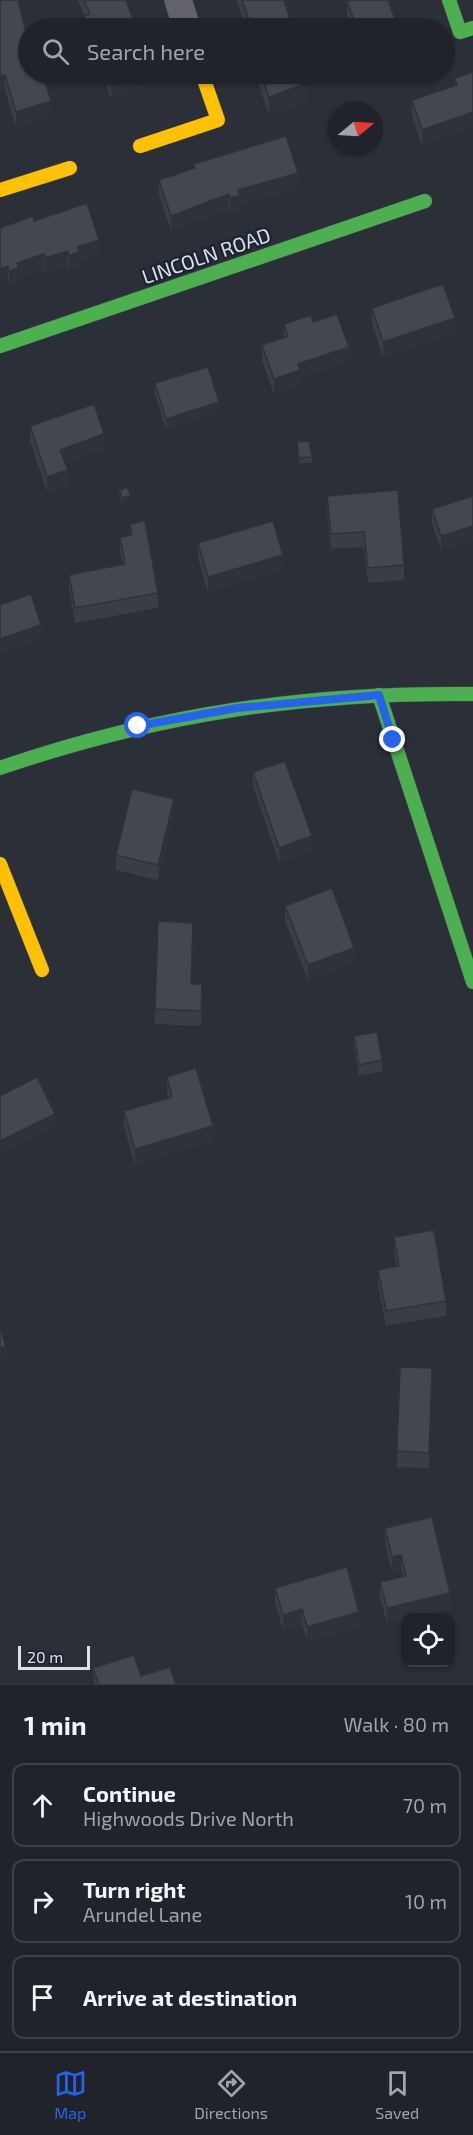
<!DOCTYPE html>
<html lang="en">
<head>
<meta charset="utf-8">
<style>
  :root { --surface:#202329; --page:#282b31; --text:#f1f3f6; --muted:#a2a4a8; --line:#3d4046; --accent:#2563eb }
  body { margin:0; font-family:"Exo 2",sans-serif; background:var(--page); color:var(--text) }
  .controls { position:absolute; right:18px; bottom:18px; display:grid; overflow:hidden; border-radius:12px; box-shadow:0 2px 4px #0004 }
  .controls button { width:54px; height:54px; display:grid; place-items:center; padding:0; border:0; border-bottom:2px solid var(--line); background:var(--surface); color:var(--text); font:30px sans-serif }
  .compass { position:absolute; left:329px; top:102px; width:54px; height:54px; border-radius:50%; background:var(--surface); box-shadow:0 2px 4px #0004; rotate:72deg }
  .scale { position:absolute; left:18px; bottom:15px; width:72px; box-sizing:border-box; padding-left:6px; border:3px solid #dbe0e9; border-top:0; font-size:16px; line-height:21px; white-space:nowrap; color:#dbe0e9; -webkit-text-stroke:4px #1d2432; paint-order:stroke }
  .stop { position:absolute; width:18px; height:18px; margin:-14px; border:4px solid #2563eb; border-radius:50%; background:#fff }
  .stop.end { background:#2563eb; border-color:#fff; box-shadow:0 2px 6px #0008 }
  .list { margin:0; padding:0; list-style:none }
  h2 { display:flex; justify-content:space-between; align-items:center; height:78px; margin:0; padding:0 24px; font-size:26px }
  h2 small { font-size:20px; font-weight:400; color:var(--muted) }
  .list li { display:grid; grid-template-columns:39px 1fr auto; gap:18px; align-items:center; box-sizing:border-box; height:84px; margin:0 12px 12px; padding:0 12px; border:2px solid var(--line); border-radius:12px }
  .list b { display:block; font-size:22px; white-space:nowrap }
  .list p { margin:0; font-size:20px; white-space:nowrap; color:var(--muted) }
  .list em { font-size:20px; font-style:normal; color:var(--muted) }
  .icon { flex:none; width:33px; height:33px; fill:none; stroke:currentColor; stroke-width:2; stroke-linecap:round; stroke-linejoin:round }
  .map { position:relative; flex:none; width:473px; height:1685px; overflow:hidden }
  .search { position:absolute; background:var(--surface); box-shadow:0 2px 4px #0004; left:18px; right:18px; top:18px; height:66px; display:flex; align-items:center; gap:15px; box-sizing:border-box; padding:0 21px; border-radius:33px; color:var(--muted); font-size:22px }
  .sheet { height:366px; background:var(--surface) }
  nav { display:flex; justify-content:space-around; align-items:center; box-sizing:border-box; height:84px; border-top:2px solid var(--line); background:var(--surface); font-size:16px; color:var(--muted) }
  nav a { display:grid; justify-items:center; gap:3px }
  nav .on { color:var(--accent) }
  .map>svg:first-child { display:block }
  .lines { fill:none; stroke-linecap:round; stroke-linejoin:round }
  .street-casing { stroke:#484c53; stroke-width:28 }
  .fast-casing { stroke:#484c53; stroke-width:15 }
  .slow-casing { stroke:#484c53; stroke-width:15 }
  .street { stroke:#63636d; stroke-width:27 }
  .fast { stroke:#4caf50; stroke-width:14 }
  .slow { stroke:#ffc107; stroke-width:14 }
  .wall { fill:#3a3e43 }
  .shaded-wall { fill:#2f3237 }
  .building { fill:#43484e; stroke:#2f3237; stroke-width:1.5 }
  .route { stroke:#2563eb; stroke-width:8 }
  .labels { text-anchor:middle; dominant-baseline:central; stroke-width:5; stroke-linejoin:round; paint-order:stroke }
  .street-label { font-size:20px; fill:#dbe0e9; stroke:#1d2432 }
</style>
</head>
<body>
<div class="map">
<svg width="473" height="1685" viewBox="0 0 473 1685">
  <rect width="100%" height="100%" fill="#2b2f37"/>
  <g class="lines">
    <g class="street-casing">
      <path id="street" d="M178 0 187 28"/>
    </g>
    <g class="fast-casing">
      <g id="fast">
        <path d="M449 0 460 32 473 28"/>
        <path d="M0 346 425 201"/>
        <path d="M379 695 473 982"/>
        <path d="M0 768C157 714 307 692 473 694"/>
      </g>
    </g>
    <g class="slow-casing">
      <g id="slow">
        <path d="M140 146 218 120 202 74"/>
        <path d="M0 190 70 168"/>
        <path d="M0 864 42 970"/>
      </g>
    </g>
    <use href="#street" class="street"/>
    <use href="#fast" class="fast"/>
    <use href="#slow" class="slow"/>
  </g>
  <g class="wall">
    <path d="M0 0 28 74 51 117 16 127 5 90Z"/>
    <path d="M78 0H126L136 28H84V16Z"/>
    <path d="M236 0H288V12L290 28H246Z"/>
    <path d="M345 0H390V4L398 28H349V25L347 19V7Z"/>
    <path d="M473 72 422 146 412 115V100L455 85V78Z"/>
    <path d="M103 74H145V87L111 99Z"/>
    <path d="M255 74H304L307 102 269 115Z"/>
    <path d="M194 164 298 188 240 205V210L230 214 229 209 171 231 159 195V180L194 168Z"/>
    <path d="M34 221 99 255 79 261V267L69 271 68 266 45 273 44 269 19 277V283L9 286 8 281 0 228Z"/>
    <path d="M372 308 455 333 383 357 372 323Z"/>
    <path d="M313 322 349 362 300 378V385L274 394 262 360V345L284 337V324Z"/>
    <path d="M155 383 219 413 166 430 155 394Z"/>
    <path d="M30 426 104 449 65 463 68 485 47 492 30 441Z"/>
    <path d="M297 442 312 457V462L299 464Z"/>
    <path d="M119 490 131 501 122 504 119 496Z"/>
    <path d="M327 496 404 565V580L368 583 364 547 331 549 327 511Z"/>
    <path d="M473 496 441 551 432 524V509Z"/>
    <path d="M130 524 158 593V608L75 623 69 590V575L123 565 120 552V537L130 535Z"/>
    <path d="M198 543 283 570 208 592 198 558Z"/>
    <path d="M253 772 312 851 279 863 253 787Z"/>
    <path d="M174 815 158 880 116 870V855Z"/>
    <path d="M285 906 354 963 308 980 285 921Z"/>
    <path d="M193 938 191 984 202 999 201 1026 155 1024V1009Z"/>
    <path d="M354 1036 382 1060V1071L359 1076 354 1047Z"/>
    <path d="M167 1077 213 1141 135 1165 124 1127V1111L168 1098 167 1092Z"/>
    <path d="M394 1237 446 1301V1316L386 1326 378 1285V1270L396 1267 394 1252Z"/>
    <path d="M432 1384 429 1468 397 1467V1451Z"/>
    <path d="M385 1528 450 1608 387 1623 380 1597V1582L403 1576 401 1570 392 1572 385 1543Z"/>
    <path d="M275 1588 359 1627 307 1642 302 1624 283 1630 275 1603Z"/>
    <path d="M93 1668 141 1676 176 1685H94Z"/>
  </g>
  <g class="shaded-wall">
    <path d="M283 0H288V12Z"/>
    <path d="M290 19V28H286V20Z"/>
    <path d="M94 25V28H88V27Z"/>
    <path d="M139 74H145V87L111 99V84Z"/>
    <path d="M5 75V90L0 92V77Z"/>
    <path d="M307 83V102L269 115V97Z"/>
    <path d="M51 101V117L16 127V112Z"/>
    <path d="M473 112V127L422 146V130Z"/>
    <path d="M298 173V188L240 205V210L230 214V198L238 190Z"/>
    <path d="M229 194V209L171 231V216Z"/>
    <path d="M99 240V255L79 261V267L69 271V256L78 247Z"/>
    <path d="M68 251V266L45 273V258Z"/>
    <path d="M44 254V269L19 277V283L9 286V271L17 263Z"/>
    <path d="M8 266V281L0 284V269Z"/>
    <path d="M455 318V333L383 357V342Z"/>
    <path d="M349 347V362L300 378V385L274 394V379L298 364Z"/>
    <path d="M219 402V413L166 430V419Z"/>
    <path d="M104 434V449L60 465V450Z"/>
    <path d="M68 470V485L47 492V477Z"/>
    <path d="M131 495V501L122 504V498Z"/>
    <path d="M473 526V541L441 551V536Z"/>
    <path d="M283 555V570L208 592V577Z"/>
    <path d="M41 625V640L0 654V639Z"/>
    <path d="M174 799V815L158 880V865Z"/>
    <path d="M312 836V851L279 863V848Z"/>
    <path d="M354 948V963L308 980V965Z"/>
    <path d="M55 1114V1129L0 1156V1141Z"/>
    <path d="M213 1126V1141L135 1165V1149Z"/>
    <path d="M6 1346V1361L0 1363V1348Z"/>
    <path d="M432 1368V1384L429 1468V1453Z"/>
    <path d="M401 1555V1570L392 1572V1557Z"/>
    <path d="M450 1593V1608L411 1617H405V1619L387 1623V1608Z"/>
    <path d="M302 1609V1624L283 1630V1615Z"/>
    <path d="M359 1612V1627L307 1642V1627Z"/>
  </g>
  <g class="building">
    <path d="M0 0H18L28 41V74H43L51 101 16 112 5 75 0 77Z"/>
    <path d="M84 0H126L136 28H95L94 25 88 27 84 16 90 14Z"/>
    <path d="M242 0H284L290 19 286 20 288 28H252Z"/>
    <path d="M351 0H388L398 28H350L349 25 355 23 347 1Z"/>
    <path d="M473 72V112L422 130 412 100 457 85 455 78Z"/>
    <path d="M108 74H139L111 84Z"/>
    <path d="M261 74H304L307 83 269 97Z"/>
    <path d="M286 136 298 173 238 190 240 195 230 198 229 194 171 216 159 180 195 168 194 164Z"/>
    <path d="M87 203 99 240 78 247 79 252 69 256 68 251 45 258 44 254 17 263 19 268 9 271 8 266 0 269V228L33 216 34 221Z"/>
    <path d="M443 284 455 318 383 342 372 308Z"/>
    <path d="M337 314 349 347 298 364 300 370 274 379 262 345 288 336 284 324 311 315 313 322Z"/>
    <path d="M208 367 219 402 166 419 155 383Z"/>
    <path d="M94 404 104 434 60 450 68 470 47 477 30 426Z"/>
    <path d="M309 441 312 457 299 458 297 442Z"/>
    <path d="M127 487 131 495 122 498 119 490Z"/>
    <path d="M398 490 404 565 368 568 364 532 331 534 327 496Z"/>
    <path d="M473 496V526L441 536 432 509Z"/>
    <path d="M145 521 158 593 75 608 69 575 125 564 120 537 132 535 130 524Z"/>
    <path d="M273 521 283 555 208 577 198 543Z"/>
    <path d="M31 594 41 625 0 639V605Z"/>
    <path d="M285 761 312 836 279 848 253 772Z"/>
    <path d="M132 789 174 799 158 865 116 855Z"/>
    <path d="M332 888 354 948 308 965 285 906Z"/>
    <path d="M158 921 193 923 191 984H202L201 1011 155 1009Z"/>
    <path d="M377 1032 382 1060 359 1065 354 1036Z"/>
    <path d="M196 1068 213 1126 135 1149 124 1111 172 1097 167 1077Z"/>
    <path d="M37 1077 55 1114 0 1141V1096Z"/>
    <path d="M434 1230 446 1301 386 1311 378 1270 399 1266 394 1237Z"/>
    <path d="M0 1328 6 1346 0 1348Z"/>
    <path d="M400 1367 432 1368 429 1453 397 1451Z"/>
    <path d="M432 1517 450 1593 387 1608 380 1582 406 1576 401 1555 392 1557 385 1528Z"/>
    <path d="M347 1567 359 1612 307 1627 302 1609 283 1615 275 1588Z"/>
    <path d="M134 1655 141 1676 170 1667 176 1685H99L93 1668Z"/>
  </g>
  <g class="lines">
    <path class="route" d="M138 726 237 708 379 695 393 740"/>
  </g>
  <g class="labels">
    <g class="street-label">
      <text transform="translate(206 255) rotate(-19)">LINCOLN ROAD</text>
    </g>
  </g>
</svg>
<div class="controls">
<button><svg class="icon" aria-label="locate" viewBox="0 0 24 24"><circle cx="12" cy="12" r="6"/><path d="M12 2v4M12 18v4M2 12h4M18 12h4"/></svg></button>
</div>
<svg class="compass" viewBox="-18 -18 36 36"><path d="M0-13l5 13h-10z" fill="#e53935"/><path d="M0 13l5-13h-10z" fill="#a2a4a8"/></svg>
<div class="scale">20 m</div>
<div class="stop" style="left:138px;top:726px"></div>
<div class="stop end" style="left:393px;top:740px"></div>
<div class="search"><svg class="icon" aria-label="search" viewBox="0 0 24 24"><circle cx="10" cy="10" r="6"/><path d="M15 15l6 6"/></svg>Search here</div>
</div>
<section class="sheet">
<h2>1 min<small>Walk · 80 m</small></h2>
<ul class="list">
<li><svg class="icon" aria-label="ahead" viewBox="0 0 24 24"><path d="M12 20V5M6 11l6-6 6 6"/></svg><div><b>Continue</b><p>Highwoods Drive North</p></div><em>70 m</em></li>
<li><svg class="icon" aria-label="right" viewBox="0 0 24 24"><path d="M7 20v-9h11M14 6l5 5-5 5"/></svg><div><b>Turn right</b><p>Arundel Lane</p></div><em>10 m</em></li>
<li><svg class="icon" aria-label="arrive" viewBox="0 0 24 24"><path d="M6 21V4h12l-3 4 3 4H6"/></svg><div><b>Arrive at destination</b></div></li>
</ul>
</section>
<nav>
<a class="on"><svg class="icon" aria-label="map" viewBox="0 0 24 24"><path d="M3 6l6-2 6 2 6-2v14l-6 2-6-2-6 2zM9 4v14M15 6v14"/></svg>Map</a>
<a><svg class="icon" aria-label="directions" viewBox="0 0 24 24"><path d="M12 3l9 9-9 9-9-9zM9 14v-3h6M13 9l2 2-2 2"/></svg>Directions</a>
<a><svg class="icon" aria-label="saved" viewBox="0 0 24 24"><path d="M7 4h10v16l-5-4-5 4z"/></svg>Saved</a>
</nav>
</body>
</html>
